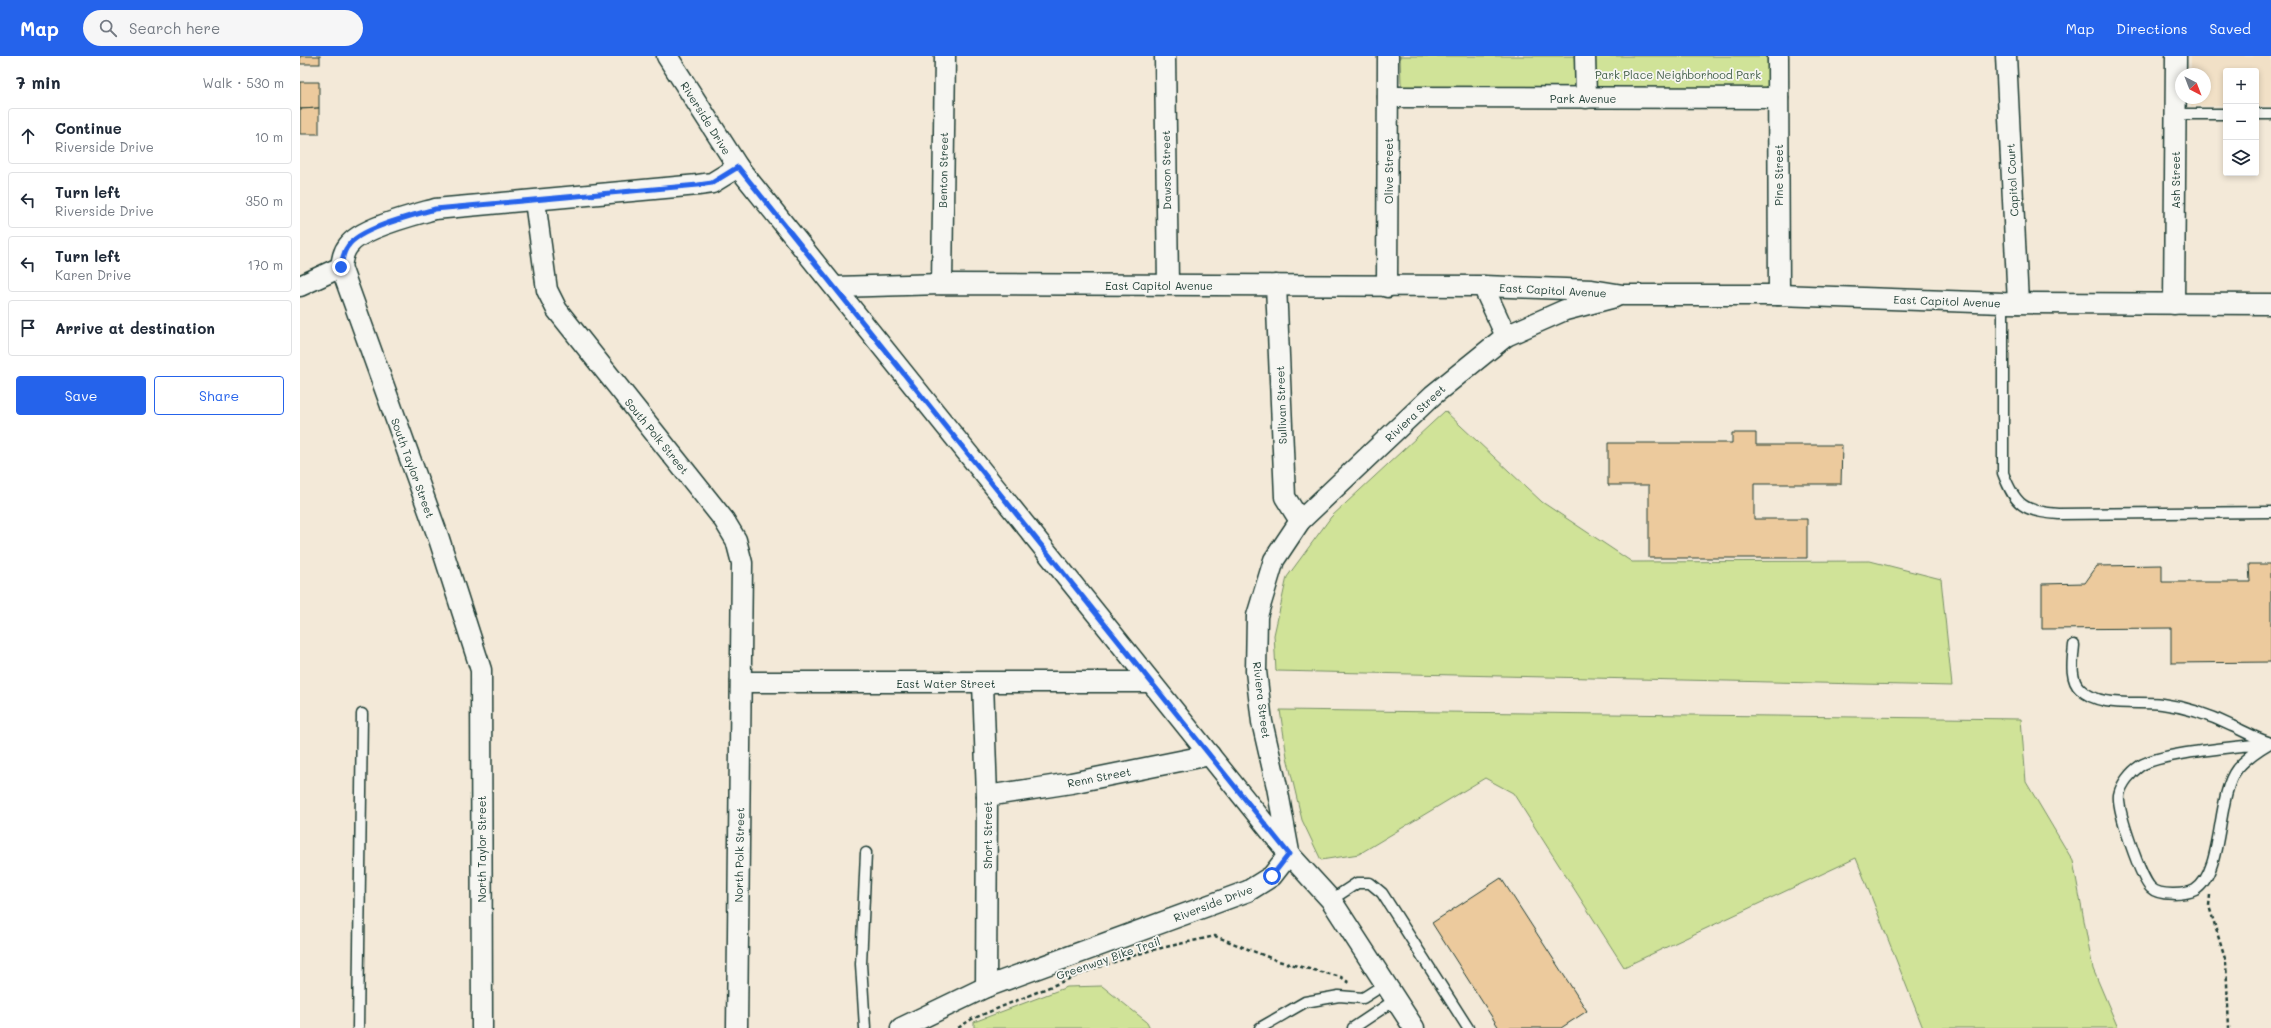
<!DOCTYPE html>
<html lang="en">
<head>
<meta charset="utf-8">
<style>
  :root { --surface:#fff; --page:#f6f6f7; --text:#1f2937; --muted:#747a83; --line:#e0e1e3; --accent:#2563eb }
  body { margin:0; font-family:Mali,sans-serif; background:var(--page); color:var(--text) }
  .controls { position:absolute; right:12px; top:12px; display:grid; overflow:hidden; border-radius:4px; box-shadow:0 2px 6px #0003 }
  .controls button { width:36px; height:36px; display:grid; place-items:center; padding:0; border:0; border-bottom:1px solid var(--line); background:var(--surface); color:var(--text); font:20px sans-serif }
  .compass { position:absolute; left:1875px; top:12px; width:36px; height:36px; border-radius:50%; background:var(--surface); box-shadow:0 2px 6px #0003; rotate:138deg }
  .stop { position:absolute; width:12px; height:12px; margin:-9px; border:3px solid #2563eb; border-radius:50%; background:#fff }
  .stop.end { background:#2563eb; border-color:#fff; box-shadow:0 1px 4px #0008 }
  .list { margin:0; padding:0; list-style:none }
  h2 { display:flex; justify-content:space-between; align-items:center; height:52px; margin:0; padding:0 16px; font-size:17px }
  h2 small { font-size:13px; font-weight:400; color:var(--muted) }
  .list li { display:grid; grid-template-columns:26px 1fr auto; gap:12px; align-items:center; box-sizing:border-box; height:56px; margin:0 8px 8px; padding:0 8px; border:1px solid var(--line); border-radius:4px }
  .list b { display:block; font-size:15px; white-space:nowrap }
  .list p { margin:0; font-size:13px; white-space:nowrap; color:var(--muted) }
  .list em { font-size:13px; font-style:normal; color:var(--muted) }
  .actions { display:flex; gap:8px; padding:12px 16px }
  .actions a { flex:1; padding:9px 0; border:1px solid var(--accent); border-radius:4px; text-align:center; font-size:14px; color:var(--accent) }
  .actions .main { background:var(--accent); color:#fff }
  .icon { flex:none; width:22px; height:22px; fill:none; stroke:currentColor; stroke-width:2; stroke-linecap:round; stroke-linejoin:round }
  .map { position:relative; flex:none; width:1971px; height:972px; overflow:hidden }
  header { display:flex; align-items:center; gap:24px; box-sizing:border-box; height:56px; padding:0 20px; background:var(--accent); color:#fff }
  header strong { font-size:19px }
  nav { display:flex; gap:22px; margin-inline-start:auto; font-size:14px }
  .search { width:280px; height:36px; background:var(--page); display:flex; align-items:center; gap:10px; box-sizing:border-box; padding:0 14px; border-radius:22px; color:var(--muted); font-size:15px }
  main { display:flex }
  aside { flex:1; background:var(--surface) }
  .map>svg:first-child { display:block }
  .built { fill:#f1e0c6 }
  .green { fill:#d0e398; stroke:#789066 }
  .building { fill:#ecca9d; stroke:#1f3d34 }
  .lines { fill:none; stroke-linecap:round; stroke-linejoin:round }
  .service-casing { stroke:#1f3d34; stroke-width:13 }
  .minor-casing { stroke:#1f3d34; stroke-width:23 }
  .path { stroke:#1f3d34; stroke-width:2.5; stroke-dasharray:4 3; stroke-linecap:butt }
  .service { stroke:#f6f6f2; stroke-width:10 }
  .minor { stroke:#f6f6f2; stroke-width:20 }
  .route { stroke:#2563eb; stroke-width:5 }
  .labels { text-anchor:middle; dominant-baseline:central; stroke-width:3.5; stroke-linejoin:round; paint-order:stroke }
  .park-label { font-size:11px; fill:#425e48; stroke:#f6f6f2 }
  .street-label { font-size:11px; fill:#1f3d34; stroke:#f6f6f2 }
</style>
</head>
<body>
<header>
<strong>Map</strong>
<div class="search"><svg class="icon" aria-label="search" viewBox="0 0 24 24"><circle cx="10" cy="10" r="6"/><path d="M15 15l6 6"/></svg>Search here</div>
<nav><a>Map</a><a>Directions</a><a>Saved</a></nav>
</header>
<main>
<aside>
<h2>7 min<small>Walk · 530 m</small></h2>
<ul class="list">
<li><svg class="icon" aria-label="ahead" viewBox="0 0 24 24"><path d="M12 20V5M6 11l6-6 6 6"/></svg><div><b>Continue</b><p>Riverside Drive</p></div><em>10 m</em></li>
<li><svg class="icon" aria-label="left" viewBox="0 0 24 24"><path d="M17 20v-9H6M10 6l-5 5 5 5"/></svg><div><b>Turn left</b><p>Riverside Drive</p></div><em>350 m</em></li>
<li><svg class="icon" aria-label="left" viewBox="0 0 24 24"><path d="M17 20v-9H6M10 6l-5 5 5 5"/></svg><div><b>Turn left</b><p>Karen Drive</p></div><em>170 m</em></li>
<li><svg class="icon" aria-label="arrive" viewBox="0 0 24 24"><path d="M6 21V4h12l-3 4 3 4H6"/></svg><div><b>Arrive at destination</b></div></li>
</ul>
<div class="actions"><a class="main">Save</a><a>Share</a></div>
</aside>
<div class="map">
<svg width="1971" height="972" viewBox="0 0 1971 972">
  <rect width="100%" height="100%" fill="#f3e9d8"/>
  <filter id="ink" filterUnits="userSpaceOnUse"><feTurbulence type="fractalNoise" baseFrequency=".025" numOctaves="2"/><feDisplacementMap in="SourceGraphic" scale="8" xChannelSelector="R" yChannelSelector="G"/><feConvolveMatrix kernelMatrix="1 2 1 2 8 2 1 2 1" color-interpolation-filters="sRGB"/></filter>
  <g filter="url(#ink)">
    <path class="built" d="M1891 0H1971V50H1956V15H1926V50H1891V42H1905V18H1891Z"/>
    <g class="green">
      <path d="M1100 0H1467L1468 28 1465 34 1103 32 1101 27Z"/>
      <path d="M1145 355 1242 446 1332 506 1570 505 1641 523 1652 630 976 615 974 579 987 521 1031 461Z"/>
      <path d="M980 654 1721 663 1726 726 1773 805 1793 913 1818 972H1623L1556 802 1324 911 1213 737 1185 722 1059 798 1021 804 1002 764 987 701Z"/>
      <path d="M802 930 847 966 850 972H674V966L767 931Z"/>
    </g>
    <g class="building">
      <rect x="0" y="0" width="20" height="8"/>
      <path d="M0 26H19V52L0 53Z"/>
      <path d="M19 52V78H0V53Z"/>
      <path d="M1432 377H1456V389H1542L1541 428H1454V463H1507V502H1349V429H1308V387H1432Z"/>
      <path d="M1949 508H1971V606L1871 607V572L1742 573V528L1785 527 1797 510 1862 509V526H1950Z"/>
      <path d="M1201 822 1287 955 1261 972H1199L1132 867Z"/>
    </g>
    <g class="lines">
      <g class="service-casing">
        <g id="service">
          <path d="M1876 58H1926"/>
          <path d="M1956 58H1971"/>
          <path d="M1703 247V417C1715 449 1724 456 1759 458L1971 456"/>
          <path d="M1774 589C1773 602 1769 623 1780 633 1799 652 1836 645 1862 648 1886 651 1910 659 1932 670 1944 675 1955 682 1968 686"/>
          <path d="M1970 687C1958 694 1946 702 1937 713 1916 740 1924 816 1895 834 1885 839 1859 840 1851 832 1841 823 1817 754 1819 739 1821 728 1831 716 1840 710 1862 696 1941 691 1970 687H1971"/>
          <path d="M1031 844 1057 827H1070L1082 837 1168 972"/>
          <path d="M58 972 62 658"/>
          <path d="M565 972 561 908 566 797"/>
          <path d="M960 972 1005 946 1039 940 1063 942 1085 928"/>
          <path d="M1053 972 1095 944"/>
        </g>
      </g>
      <g class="minor-casing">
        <g id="minor">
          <path d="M367 0 438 111 989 798 1031 844 1114 972"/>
          <path d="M865 0 868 228"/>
          <path d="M1285 0 1286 42"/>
          <path d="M1478 0 1479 239"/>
          <path d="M1706 0 1718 247"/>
          <path d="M1088 41 1478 42"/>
          <path d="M235 145 247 234 257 254 424 464 436 484 442 507 437 972"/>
          <path d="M41 211 139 483 181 614 182 972"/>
          <path d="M642 228 645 0"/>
          <path d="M976 229 985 441 1000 465"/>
          <path d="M0 230 41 211C42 204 43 196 48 190 60 172 114 159 135 153L398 129 412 127 438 111"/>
          <path d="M1183 230 1292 234 1323 239H1479L1703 247 1971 248"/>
          <path d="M536 231 642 228 1183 230 1206 280"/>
          <path d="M1087 231 1088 0"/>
          <path d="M1874 248 1876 0"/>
          <path d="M441 626H851"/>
          <path d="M683 627 687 740 686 931"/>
          <path d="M687 740 771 727 910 699"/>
          <path d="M989 796 977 731 962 666 956 615 957 560 974 504 1000 465 1133 339 1206 280 1265 254 1315 241"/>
          <path d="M601 972 686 931 948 835 972 820 989 798"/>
        </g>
      </g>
      <g class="path">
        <path d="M1910 839 1909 850 1926 906 1929 972"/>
        <path d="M658 972 672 963 793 913 848 895 915 880 978 905 1041 921 1051 928"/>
      </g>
      <use href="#service" class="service"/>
      <use href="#minor" class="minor"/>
    </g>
  </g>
  <g class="lines" filter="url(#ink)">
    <path class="route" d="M41 211C42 204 43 196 48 190 60 172 114 159 135 153L398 129 412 127 438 111 989 798 972 820"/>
  </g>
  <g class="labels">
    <g class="park-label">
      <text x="1378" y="18">Park Place Neighborhood Park</text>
    </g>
    <g class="street-label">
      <text x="1283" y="42">Park Avenue</text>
      <text transform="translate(406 62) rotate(58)">Riverside Drive</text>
      <text transform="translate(643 114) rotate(-89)">Benton Street</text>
      <text transform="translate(866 114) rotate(-91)">Dawson Street</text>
      <text transform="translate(1088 115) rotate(-90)">Olive Street</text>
      <text transform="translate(1478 119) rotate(-90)">Pine Street</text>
      <text transform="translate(1712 124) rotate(-93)">Capitol Court</text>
      <text transform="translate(1875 124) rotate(-90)">Ash Street</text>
      <text x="859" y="229">East Capitol Avenue</text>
      <text transform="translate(1253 234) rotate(3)">East Capitol Avenue</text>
      <text transform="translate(1647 245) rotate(2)">East Capitol Avenue</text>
      <text transform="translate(981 349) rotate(-92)">Sullivan Street</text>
      <text transform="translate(1115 357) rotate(-43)">Riviera Street</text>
      <text transform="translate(357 380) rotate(51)">South Polk Street</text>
      <text transform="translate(113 412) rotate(70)">South Taylor Street</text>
      <text x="646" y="627">East Water Street</text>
      <text transform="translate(962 644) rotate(83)">Riviera Street</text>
      <text transform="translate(799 721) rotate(-11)">Renn Street</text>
      <text transform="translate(687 779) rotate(-90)">Short Street</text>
      <text transform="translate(181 793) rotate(-90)">North Taylor Street</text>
      <text transform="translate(439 799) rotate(-89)">North Polk Street</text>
      <text transform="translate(913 847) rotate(-21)">Riverside Drive</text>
      <text transform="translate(808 902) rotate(-19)">Greenway Bike Trail</text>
    </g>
  </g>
</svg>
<div class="controls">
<button>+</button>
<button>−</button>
<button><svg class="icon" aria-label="layers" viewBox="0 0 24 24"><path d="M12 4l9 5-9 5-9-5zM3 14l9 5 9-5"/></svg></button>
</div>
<svg class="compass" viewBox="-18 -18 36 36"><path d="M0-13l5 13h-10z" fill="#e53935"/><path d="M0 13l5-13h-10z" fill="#747a83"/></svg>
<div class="stop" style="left:972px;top:820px"></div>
<div class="stop end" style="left:41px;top:211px"></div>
</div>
</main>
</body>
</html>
